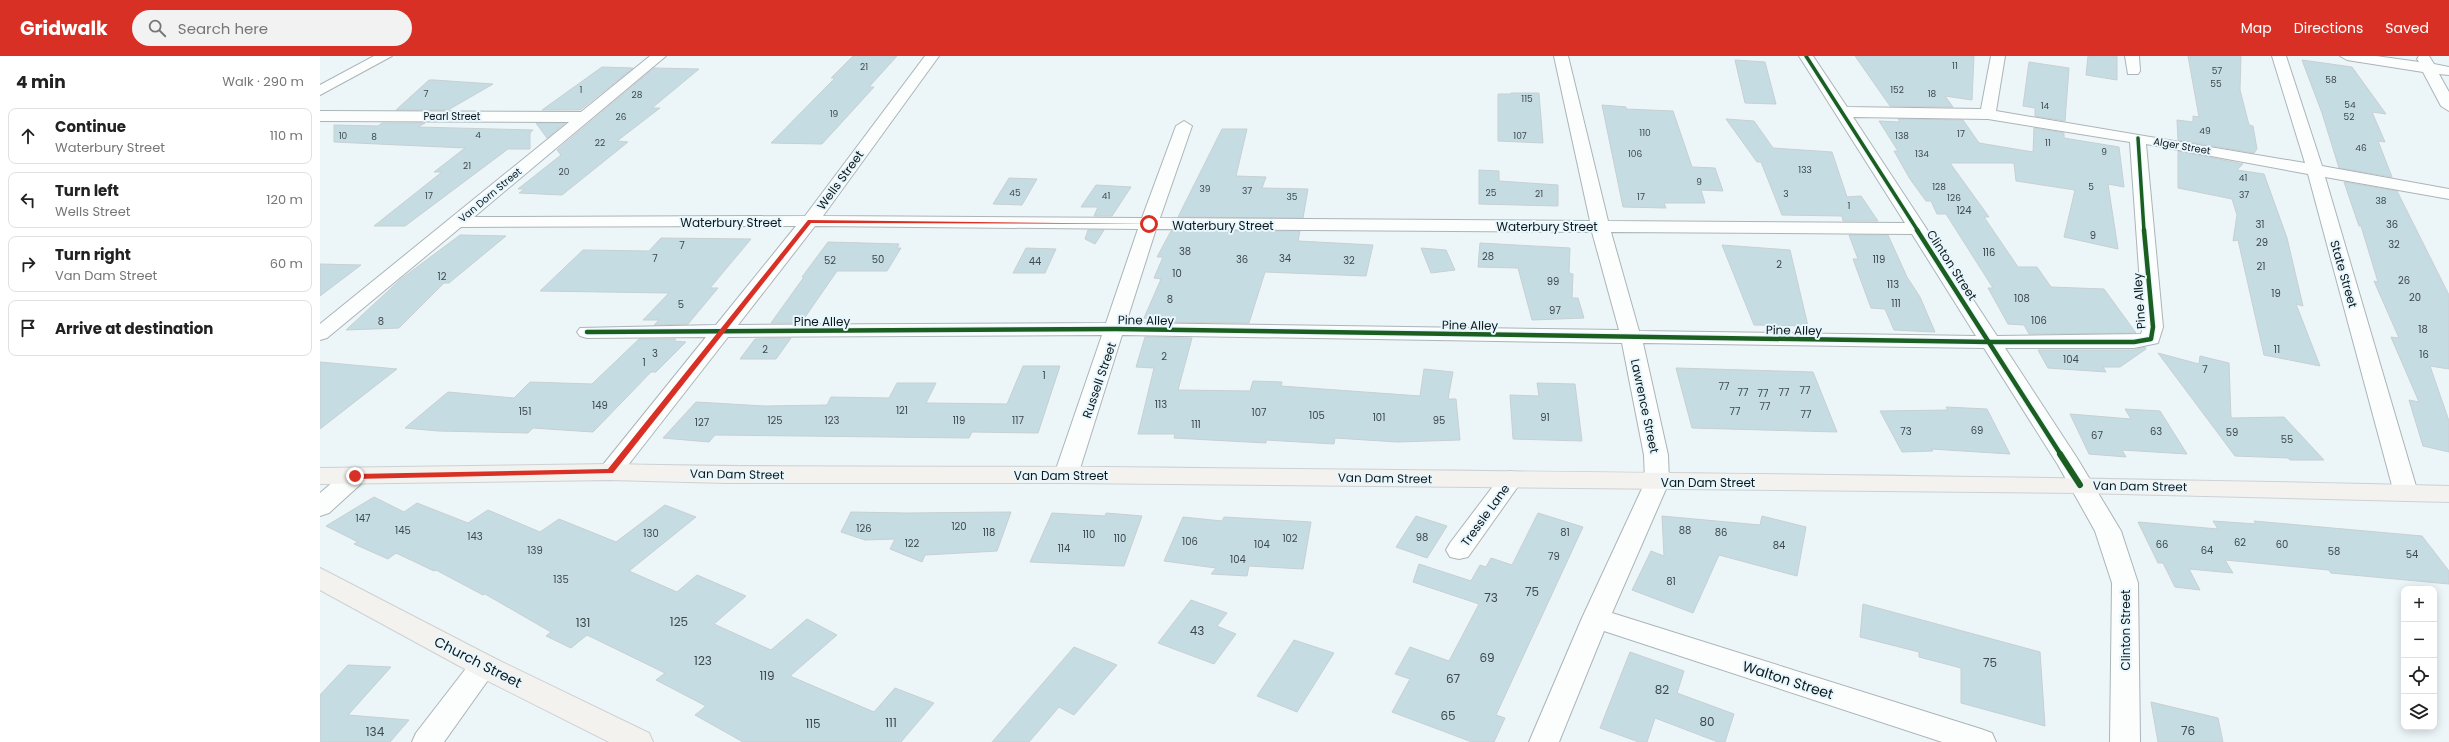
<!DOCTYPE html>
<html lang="en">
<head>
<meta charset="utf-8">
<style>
  :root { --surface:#fff; --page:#f2f2f2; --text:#222; --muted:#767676; --line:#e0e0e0; --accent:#d93025 }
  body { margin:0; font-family:Poppins,sans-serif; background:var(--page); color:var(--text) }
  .controls { position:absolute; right:12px; bottom:12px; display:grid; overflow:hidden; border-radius:8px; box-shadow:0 2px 10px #0003 }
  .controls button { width:36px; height:36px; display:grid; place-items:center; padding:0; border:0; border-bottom:1px solid var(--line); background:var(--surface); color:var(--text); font:20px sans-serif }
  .stop { position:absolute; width:12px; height:12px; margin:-9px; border:3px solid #d93025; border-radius:50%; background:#fff }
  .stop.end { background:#d93025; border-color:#fff; box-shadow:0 1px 4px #0008 }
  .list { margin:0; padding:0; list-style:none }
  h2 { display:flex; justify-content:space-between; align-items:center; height:52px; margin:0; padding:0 16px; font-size:17px }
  h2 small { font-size:13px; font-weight:400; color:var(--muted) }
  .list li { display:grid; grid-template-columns:26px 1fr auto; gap:12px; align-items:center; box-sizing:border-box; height:56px; margin:0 8px 8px; padding:0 8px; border:1px solid var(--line); border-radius:8px }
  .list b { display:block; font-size:15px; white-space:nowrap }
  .list p { margin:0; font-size:13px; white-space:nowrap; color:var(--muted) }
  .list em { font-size:13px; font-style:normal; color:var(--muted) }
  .icon { flex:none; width:22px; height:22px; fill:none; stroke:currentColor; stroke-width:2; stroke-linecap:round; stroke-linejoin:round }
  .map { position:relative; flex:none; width:2129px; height:686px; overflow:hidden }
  header { display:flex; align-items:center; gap:24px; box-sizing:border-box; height:56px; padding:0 20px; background:var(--accent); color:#fff }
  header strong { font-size:19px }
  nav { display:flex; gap:22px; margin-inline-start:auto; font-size:14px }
  .search { width:280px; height:36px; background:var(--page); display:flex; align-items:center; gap:10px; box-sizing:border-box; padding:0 14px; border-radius:22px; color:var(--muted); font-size:15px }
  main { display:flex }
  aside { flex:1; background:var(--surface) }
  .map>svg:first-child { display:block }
  .building { fill:#c6dce3; stroke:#c7d0d3 }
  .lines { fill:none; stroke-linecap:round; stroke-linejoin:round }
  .minor-casing { stroke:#acb4b7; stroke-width:2 }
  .major-casing { stroke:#ccd1d4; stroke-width:2 }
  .minor { fill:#fcfefe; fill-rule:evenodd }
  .major { fill:#f4f2ee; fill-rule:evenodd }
  .cycleway-far2-casing { stroke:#e7f7fd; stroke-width:5.5 }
  .cycleway-far1-casing { stroke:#e7f7fd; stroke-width:7 }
  .cycleway-casing { stroke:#e7f7fd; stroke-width:8 }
  .cycleway-far2 { stroke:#1b5e20; stroke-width:3.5 }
  .cycleway-far1 { stroke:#1b5e20; stroke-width:4.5 }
  .cycleway { stroke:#1b5e20; stroke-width:6 }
  .route { fill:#d93025 }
  .labels { text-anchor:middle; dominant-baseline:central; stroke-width:4; stroke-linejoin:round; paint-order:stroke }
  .far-number-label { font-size:9px; fill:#3c494d }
  .far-street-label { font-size:10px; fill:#0e181b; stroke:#e7f7fd }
  .number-label { font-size:10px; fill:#3c494d }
  .street-label { font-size:12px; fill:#0e181b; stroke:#e7f7fd }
  .near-number-label { font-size:12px; fill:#3c494d }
  .near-street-label { font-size:14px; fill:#0e181b; stroke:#e7f7fd }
</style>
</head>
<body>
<header>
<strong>Gridwalk</strong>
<div class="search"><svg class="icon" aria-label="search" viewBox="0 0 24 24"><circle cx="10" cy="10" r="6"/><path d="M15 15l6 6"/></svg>Search here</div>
<nav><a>Map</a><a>Directions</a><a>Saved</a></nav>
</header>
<main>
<aside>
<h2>4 min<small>Walk · 290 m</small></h2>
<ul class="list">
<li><svg class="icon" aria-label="ahead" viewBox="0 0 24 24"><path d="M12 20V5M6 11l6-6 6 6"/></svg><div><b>Continue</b><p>Waterbury Street</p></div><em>110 m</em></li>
<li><svg class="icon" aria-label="left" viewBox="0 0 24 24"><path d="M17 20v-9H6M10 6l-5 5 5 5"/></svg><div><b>Turn left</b><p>Wells Street</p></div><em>120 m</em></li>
<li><svg class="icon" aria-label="right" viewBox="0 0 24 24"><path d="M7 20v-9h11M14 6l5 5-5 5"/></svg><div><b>Turn right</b><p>Van Dam Street</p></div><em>60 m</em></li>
<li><svg class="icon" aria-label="arrive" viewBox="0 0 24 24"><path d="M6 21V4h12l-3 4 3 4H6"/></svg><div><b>Arrive at destination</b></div></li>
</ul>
</aside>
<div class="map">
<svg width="2129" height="686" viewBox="0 0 2129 686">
  <rect width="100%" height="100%" fill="#ecf5f8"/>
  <g class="building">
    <path d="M533 0H577L549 31H554L502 88 451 87 515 22H511Z"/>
    <path d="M1535 0H1654L1652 44 1625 40 1633 51 1570 50Z"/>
    <path d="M1768 0H1797V24L1766 19Z"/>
    <path d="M1868 0H1921L1920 34 1929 69 1933 70 1937 93 1934 97 1858 84 1857 64 1873 66V60L1879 61Z"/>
    <path d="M1415 4 1445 6 1456 48 1425 47Z"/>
    <path d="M1982 4 2032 11 2066 58 2052 56 2065 86 2058 85 2072 121 2019 112 2002 57Z"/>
    <path d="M1709 6 1749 12 1745 65 1715 60V52L1703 50Z"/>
    <path d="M282 11 313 12 260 54H222Z"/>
    <path d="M334 12 379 13 332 52H340L297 85 308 86 242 139 199 137 205 133H198L241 99 237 94Z"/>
    <path d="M109 24H114L173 28 128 54H76Z"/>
    <path d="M1191 37H1219L1223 87 1178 85V38H1191Z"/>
    <path d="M1282 49 1306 51V53L1353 55 1372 111 1395 112 1403 135 1381 134 1385 147H1344L1346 152 1303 151Z"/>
    <path d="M1406 63 1434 65 1453 92 1512 96 1527 141 1541 140 1558 165H1523L1522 160 1462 159 1441 106H1437Z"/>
    <path d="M1578 63 1643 64 1659 87 1713 96 1714 72 1744 77V82L1799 91 1804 131 1788 128 1798 193 1744 181 1755 134 1696 125 1694 107H1630L1669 161H1664L1698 211H1717L1731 231 1784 233 1816 277 1709 278 1704 269 1688 268 1668 232H1673L1626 158H1617L1611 145H1606L1590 123 1574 95H1578L1559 65 1580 66Z"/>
    <path d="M62 67H105L98 71 213 74 210 77V93H188L85 170H54L122 116H114L145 92 14 86V69L58 70Z"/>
    <path d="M216 67H245L227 82Z"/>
    <path d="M902 73H927L916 120 946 121 942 132 988 133 983 162 858 161Z"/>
    <path d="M1858 95 1923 108 1917 114 1944 118 1967 182 1983 250 1976 248 2000 310 1944 299 1918 184 1913 185 1917 159 1912 143 1858 132Z"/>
    <path d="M1159 114 1179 115V125L1238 129V150L1159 148Z"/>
    <path d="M689 122 717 123 702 149 673 148Z"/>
    <path d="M2024 126 2077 135 2129 239V313L2110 310 2129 365V396L2103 390 2089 344 2099 346 2071 281 2079 282 2054 225 2058 226 2041 170H2039Z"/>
    <path d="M776 129 811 131 792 160H774L778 151H761Z"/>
    <path d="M768 174H784L775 188 765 183Z"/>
    <path d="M851 175H980L978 185 1053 189 1046 220 945 216 929 267 830 266 831 263 824 262 841 223 834 222 843 201H837Z"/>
    <path d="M140 179 186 180 129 227H124L79 272 26 274 81 223Z"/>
    <path d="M1529 179H1568L1587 221 1600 241 1615 276 1574 274 1565 253 1551 252 1533 203H1538Z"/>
    <path d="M341 182 431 183 390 232H398L368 268 334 269 339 264H323L349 237 220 235 263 194 329 195Z"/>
    <path d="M508 186 579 188 577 192H581L567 215H517L481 267H451L484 221H482Z"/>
    <path d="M1160 187 1250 192 1249 217 1253 218 1252 242H1258L1264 262 1212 264 1198 212 1158 211Z"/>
    <path d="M1402 189 1470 194 1488 270 1434 269Z"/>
    <path d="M706 192 736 193 725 217H693Z"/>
    <path d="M1101 192 1126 194 1135 214 1111 217Z"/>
    <path d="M0 208 41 209 0 240Z"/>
    <path d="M825 281 872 282 858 334 930 335 933 325 962 326 961 330 1100 340 1104 313 1133 316 1128 343H1136L1140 384 1077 386 1015 382 1014 388 946 384V387L854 382 855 378H818L834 312 816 311Z"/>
    <path d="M471 282 456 303H420L435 283Z"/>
    <path d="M319 283H356L354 285 366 286 336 316H331L273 376 213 372 208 377 118 375 85 372 128 336 194 342 210 326 272 328Z"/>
    <path d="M1825 291 1826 293 1800 311H1783L1786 316 1728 312 1718 294H1814Z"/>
    <path d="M1838 297 1879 308 1880 300 1909 307 1911 362 1964 361 2004 404H1970L1968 402 1915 400Z"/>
    <path d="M0 306 77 313 0 373Z"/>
    <path d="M703 310H740L718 377 652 376 649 382 395 379 389 386 343 382 376 346 445 350 507 349 511 341 569 342 577 327H616L606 347 687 348Z"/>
    <path d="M1356 312 1493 316 1517 376 1372 372Z"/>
    <path d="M1217 327 1255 328 1262 385 1193 383 1190 339 1219 340Z"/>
    <path d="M1626 351 1667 353 1690 398 1611 393 1613 395 1582 396 1560 355 1628 354Z"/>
    <path d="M1805 353 1840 355 1867 398 1802 394 1806 401 1769 398 1750 358 1811 363Z"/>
    <path d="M54 441 84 456 97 447 148 467 168 454 220 476 239 463 296 486 345 449 376 461 309 515 357 536 377 519 426 540 394 568 451 594 487 563 517 579 470 620 554 656 575 632 614 647 581 686H423L375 659 386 650 336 624 345 617 267 579 251 592 226 580 231 576 165 538 163 539 116 514 114 515 76 497 68 503 34 488 38 486 6 470Z"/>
    <path d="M531 456 586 457 691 456 677 495 605 499 602 506 570 493 575 483 545 484 521 476Z"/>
    <path d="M732 457 785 460 786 457 822 460 804 510 710 506Z"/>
    <path d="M1218 457 1263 471 1176 659 1185 662 1174 686H1152L1072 656 1090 623 1075 618 1090 591 1129 605 1159 548 1093 526 1099 508 1151 525 1160 509 1166 511 1171 502 1192 509Z"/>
    <path d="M1096 460 1127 470 1107 502 1076 491Z"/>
    <path d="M1342 460 1440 469 1442 460 1486 471 1477 520 1399 499 1373 557 1312 534 1331 495 1344 500Z"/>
    <path d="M863 461 902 465 904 461 991 466 983 513 929 510 927 520 891 518 896 512 844 505Z"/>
    <path d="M1893 465 1936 468 1934 465 2102 480 2129 515V528L2011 517 2009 514 1905 504 1913 517 1869 513 1880 534 1855 531 1843 507H1838L1818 466 1898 473Z"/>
    <path d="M871 544 907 557 897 570 916 578 894 608 838 587Z"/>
    <path d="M1543 548 1720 596 1725 670 1641 647V612L1599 601V596L1540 581Z"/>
    <path d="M974 584 1014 597 977 656 937 640Z"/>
    <path d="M754 591 797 609 754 659 739 651 709 686H672Z"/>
    <path d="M1310 596 1364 615 1357 637 1414 658 1405 686H1398L1335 662 1327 686H1319L1280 672Z"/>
    <path d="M28 609 71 611 28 659 89 664 70 686H0V639Z"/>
    <path d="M1831 646 1898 662 1903 686H1838Z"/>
  </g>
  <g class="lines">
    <g class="minor-casing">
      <g id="minor">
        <path d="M54 0H72L0 39V29Z"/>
        <path d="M330 0H346L154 161 485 160 605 0H619L503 160 822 162 856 70 864 65 872 70 840 162 1270 165 1234 0H1248L1288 165 1585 167 1479 0H1493L1527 51 1661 53 1671 0H1685L1676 55 1985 107 1952 0H1966L2002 110 2129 133V143L2005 121 2098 437 2095 443 2086 445 2077 443 2074 437 1988 118 1826 88 1843 271 1838 287 1814 292H1685L1757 402 1801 475 1818 527 1820 686H1790L1792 527 1775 475 1738 409 1664 292 1323 287 1348 399 1349 426 1292 557 1661 673 1672 677 1676 686H1622L1284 575 1239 686H1209L1262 562 1325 426 1324 399 1302 287 802 279 758 419 754 425 746 427 738 425 734 419 782 279 408 281 298 422 290 424 282 422 278 416 282 410 386 281 267 282 260 280 257 276 260 272 396 269 476 170 141 171 7 282 0 284V268L249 66 0 65V55L261 56ZM1533 61 1668 63 1810 86 1823 271 1821 278 1677 280ZM495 170 818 173 786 267 418 269ZM836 173 1272 176 1299 274 806 267ZM1291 176 1592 178 1656 280 1319 275Z"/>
        <path d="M1805 0H1819L1820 15 1818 18H1808Z"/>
        <path d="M2020 0H2056L2099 6 2097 3 2099 0H2109L2114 8 2129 11V19L2119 18 2129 36V55L2121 50 2103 16 2027 4Z"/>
        <path d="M35 412 43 414 47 420 43 426 9 457 0 460V437L27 414Z"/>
        <path d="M1191 415 1199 417 1203 423 1199 429 1148 501 1139 503 1130 501 1126 494 1130 487 1183 417Z"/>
        <path d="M164 599 174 602 178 610 124 686H92L96 677 154 602Z"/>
      </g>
    </g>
    <g class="major-casing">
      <g id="major">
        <path d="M290 408C456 412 623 410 789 411 1236 416 1682 419 2129 430V446L1760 437 746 427H406L290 424 0 428V412Z"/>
        <path d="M0 512 174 602 329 677 333 686H289L154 618 0 534Z"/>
      </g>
    </g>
    <use href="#minor" class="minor"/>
    <use href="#major" class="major"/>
    <g class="cycleway-far2-casing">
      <g id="cycleway-far2">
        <path d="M1486 0 1598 175"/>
        <path d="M1818 82 1824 175"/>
      </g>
    </g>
    <g class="cycleway-far1-casing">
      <g id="cycleway-far1">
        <path d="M1597 174 1741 399"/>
        <path d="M267 276 796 273 1670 286H1814L1831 283 1833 271 1824 174"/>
      </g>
    </g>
    <g class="cycleway-casing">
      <path id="cycleway" d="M1740 398 1760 429"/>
    </g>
    <use href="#cycleway-far2" class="cycleway-far2"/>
    <use href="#cycleway-far1" class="cycleway-far1"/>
    <use href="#cycleway" class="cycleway"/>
  </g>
  <path class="route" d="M488 164 832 168 491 167 293 417 35 423 32 420 35 418 288 413Z"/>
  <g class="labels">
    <g class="far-number-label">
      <text x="1635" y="10">11</text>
      <text x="544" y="11">21</text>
      <text x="1897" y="15">57</text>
      <text x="2011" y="24">58</text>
      <text x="1896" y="28">55</text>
      <text x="261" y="34">1</text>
      <text x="1577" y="34">152</text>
      <text x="106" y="38">7</text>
      <text x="1612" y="38">18</text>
      <text x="317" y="39">28</text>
      <text x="1207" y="43">115</text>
      <text x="2030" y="49">54</text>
      <text x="1725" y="50">14</text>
      <text x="514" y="58">19</text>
      <text x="301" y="61">26</text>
      <text x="2029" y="61">52</text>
      <text x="1885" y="75">49</text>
      <text x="1325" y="77">110</text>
      <text x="1641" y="78">17</text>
      <text x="158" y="79">4</text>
      <text x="23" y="80">10</text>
      <text x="1200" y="80">107</text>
      <text x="1582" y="80">138</text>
      <text x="54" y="81">8</text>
      <text x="280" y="87">22</text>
      <text x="1728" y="87">11</text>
      <text x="2041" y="92">46</text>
      <text x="1784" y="96">9</text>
      <text x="1315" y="98">106</text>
      <text x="1602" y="98">134</text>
      <text x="147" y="110">21</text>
      <text x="1485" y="114">133</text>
      <text x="244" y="116">20</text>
      <text x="1923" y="122">41</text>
      <text x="1379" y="126">9</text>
      <text x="1619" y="131">128</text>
      <text x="1771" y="131">5</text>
      <text x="885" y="133">39</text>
      <text x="927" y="135">37</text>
      <text x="695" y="137">45</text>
      <text x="1171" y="137">25</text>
      <text x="1219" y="138">21</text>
      <text x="1466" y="138">3</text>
      <text x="1924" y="139">37</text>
      <text x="109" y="140">17</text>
      <text x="786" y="140">41</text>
      <text x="972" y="141">35</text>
      <text x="1321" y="141">17</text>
      <text x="1634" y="142">126</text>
      <text x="2061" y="145">38</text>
      <text x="1529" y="150">1</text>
    </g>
    <g class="far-street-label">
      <text x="132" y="60">Pearl Street</text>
      <text transform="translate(1862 90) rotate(10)">Alger Street</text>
      <text transform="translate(170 139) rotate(-40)">Van Dorn Street</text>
    </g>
    <g class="number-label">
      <text x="1644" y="154">124</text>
      <text x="1940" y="168">31</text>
      <text x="2072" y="168">36</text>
      <text x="1773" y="179">9</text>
      <text x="1942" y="186">29</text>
      <text x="2074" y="188">32</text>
      <text x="362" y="189">7</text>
      <text x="865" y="195">38</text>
      <text x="1669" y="196">116</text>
      <text x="1168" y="200">28</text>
      <text x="335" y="202">7</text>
      <text x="965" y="202">34</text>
      <text x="558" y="203">50</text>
      <text x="922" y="203">36</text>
      <text x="1559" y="203">119</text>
      <text x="510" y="204">52</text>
      <text x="1029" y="204">32</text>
      <text x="715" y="205">44</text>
      <text x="1459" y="208">2</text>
      <text x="1941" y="210">21</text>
      <text x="857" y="217">10</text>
      <text x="122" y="220">12</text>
      <text x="2084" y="224">26</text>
      <text x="1233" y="225">99</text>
      <text x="1573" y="228">113</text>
      <text x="1956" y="237">19</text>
      <text x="2095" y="241">20</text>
      <text x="1702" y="242">108</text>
      <text x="850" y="243">8</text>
      <text x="1576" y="247">111</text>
      <text x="361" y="248">5</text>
      <text x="1235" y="254">97</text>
      <text x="1719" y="264">106</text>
      <text x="61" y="265">8</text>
      <text x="2103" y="273">18</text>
      <text x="445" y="293">2</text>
      <text x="1957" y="293">11</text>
      <text x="335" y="297">3</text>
      <text x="2104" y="298">16</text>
      <text x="844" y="300">2</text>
      <text x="1751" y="303">104</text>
      <text x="324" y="306">1</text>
      <text x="1885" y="313">7</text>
      <text x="724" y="319">1</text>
      <text x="1404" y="330">77</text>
      <text x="1485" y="334">77</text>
      <text x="1423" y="336">77</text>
      <text x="1464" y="336">77</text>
      <text x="1443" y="337">77</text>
      <text x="841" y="348">113</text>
      <text x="280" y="349">149</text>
      <text x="1445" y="350">77</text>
      <text x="582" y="354">121</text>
      <text x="205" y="355">151</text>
      <text x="1415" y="355">77</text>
      <text x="939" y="356">107</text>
      <text x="1486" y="358">77</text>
      <text x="997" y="359">105</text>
      <text x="1059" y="361">101</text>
      <text x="1225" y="361">91</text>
      <text x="455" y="364">125</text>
      <text x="512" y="364">123</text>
      <text x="639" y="364">119</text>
      <text x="698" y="364">117</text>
      <text x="1119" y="364">95</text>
      <text x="382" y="366">127</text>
      <text x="876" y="368">111</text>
      <text x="1657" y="374">69</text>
      <text x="1586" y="375">73</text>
      <text x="1836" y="375">63</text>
      <text x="1912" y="376">59</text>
      <text x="1777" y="379">67</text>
      <text x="1967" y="383">55</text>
      <text x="43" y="462">147</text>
      <text x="639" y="470">120</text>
      <text x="544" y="472">126</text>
      <text x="83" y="474">145</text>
      <text x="1365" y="474">88</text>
      <text x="669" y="476">118</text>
      <text x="1245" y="476">81</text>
      <text x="1401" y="476">86</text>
      <text x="331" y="477">130</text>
      <text x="769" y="478">110</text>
      <text x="155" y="480">143</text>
      <text x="1102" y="481">98</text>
      <text x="800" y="482">110</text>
      <text x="970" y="482">102</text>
      <text x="870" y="485">106</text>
      <text x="1920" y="486">62</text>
      <text x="592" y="487">122</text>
      <text x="942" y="488">104</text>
      <text x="1842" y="488">66</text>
      <text x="1962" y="488">60</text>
      <text x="1459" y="489">84</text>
      <text x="744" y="492">114</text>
      <text x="215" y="494">139</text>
      <text x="1887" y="494">64</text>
      <text x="2014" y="495">58</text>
      <text x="2092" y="498">54</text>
      <text x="1234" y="500">79</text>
      <text x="918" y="503">104</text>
      <text x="241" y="523">135</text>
      <text x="1351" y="525">81</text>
    </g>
    <g class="street-label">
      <text transform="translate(520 124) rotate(-54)">Wells Street</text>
      <text x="411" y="166">Waterbury Street</text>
      <text x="903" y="169">Waterbury Street</text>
      <text x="1227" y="170">Waterbury Street</text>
      <text transform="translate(1632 209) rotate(57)">Clinton Street</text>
      <text transform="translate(2024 218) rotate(74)">State Street</text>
      <text transform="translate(1819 245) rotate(-94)">Pine Alley</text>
      <text transform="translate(826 264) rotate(1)">Pine Alley</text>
      <text x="502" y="265">Pine Alley</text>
      <text transform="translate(1150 269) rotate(1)">Pine Alley</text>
      <text transform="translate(1474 274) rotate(1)">Pine Alley</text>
      <text transform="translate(779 324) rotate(-71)">Russell Street</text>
      <text transform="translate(1325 350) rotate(78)">Lawrence Street</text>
      <text transform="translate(417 418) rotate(1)">Van Dam Street</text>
      <text x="741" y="419">Van Dam Street</text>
      <text transform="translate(1065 422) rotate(1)">Van Dam Street</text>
      <text x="1388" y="426">Van Dam Street</text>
      <text transform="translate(1820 430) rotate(1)">Van Dam Street</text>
      <text transform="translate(1165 459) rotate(-54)">Tressle Lane</text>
      <text transform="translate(1805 574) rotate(-90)">Clinton Street</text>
    </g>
    <g class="near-number-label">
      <text x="1212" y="535">75</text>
      <text x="1171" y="541">73</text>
      <text x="359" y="565">125</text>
      <text x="263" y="566">131</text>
      <text x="877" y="574">43</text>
      <text x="1167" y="601">69</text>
      <text x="383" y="604">123</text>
      <text x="1670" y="606">75</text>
      <text x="447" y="619">119</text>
      <text x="1133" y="622">67</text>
      <text x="1342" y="633">82</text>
      <text x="1128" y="659">65</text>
      <text x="1387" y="665">80</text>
      <text x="571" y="666">111</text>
      <text x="493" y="667">115</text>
      <text x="1868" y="674">76</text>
      <text x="55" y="675">134</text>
    </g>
    <g class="near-street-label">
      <text transform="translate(158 606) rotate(27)">Church Street</text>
      <text transform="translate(1468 624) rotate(18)">Walton Street</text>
    </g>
  </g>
</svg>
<div class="controls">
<button>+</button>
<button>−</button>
<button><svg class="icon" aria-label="locate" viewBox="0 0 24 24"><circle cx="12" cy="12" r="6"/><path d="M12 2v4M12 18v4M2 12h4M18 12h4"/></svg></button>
<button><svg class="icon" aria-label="layers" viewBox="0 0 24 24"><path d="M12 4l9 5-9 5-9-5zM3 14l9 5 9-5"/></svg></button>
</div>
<div class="stop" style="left:829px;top:168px"></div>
<div class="stop end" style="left:35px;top:420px"></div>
</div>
</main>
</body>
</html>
